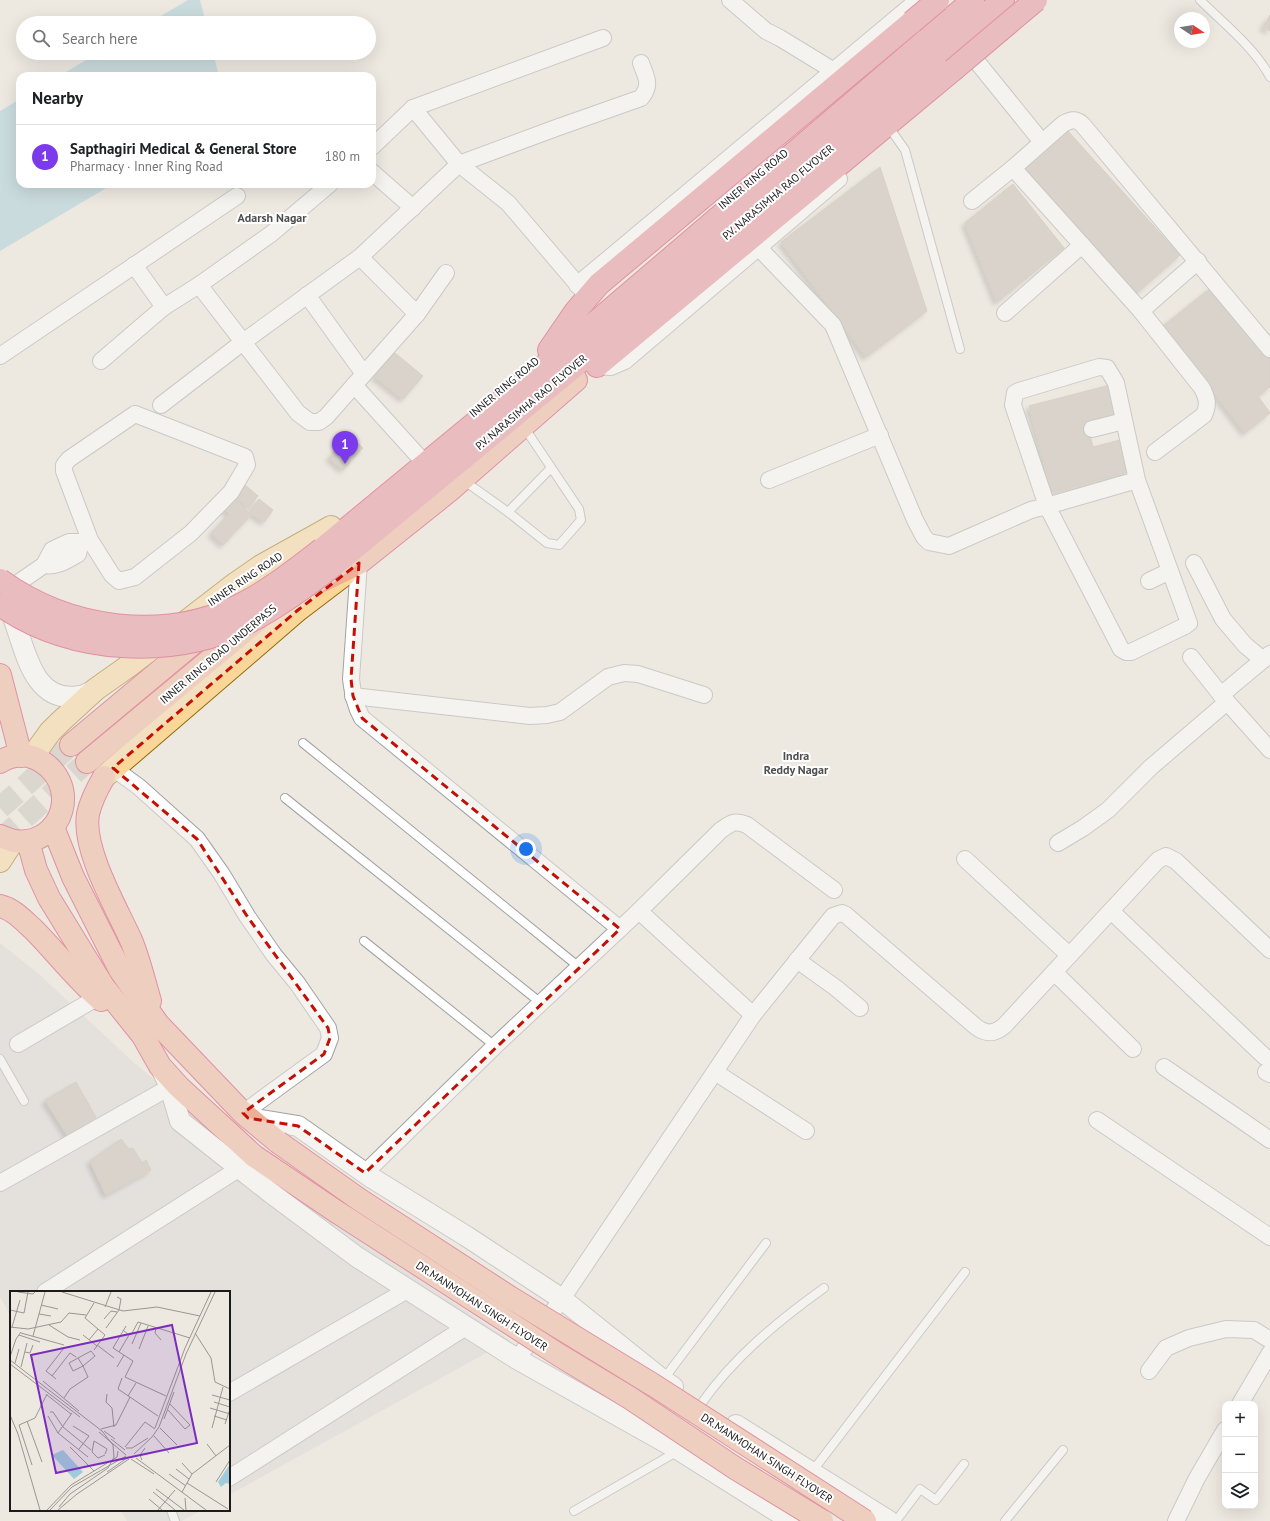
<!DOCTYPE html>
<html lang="en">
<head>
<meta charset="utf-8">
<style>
  :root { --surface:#fff; --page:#f6f6f6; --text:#202124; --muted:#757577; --line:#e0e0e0; --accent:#7c3aed }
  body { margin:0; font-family:"PT Sans",sans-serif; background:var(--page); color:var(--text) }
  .controls { position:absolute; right:12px; bottom:12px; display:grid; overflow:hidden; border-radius:8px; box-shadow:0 4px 16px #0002 }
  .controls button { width:36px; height:36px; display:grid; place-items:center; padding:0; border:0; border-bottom:1px solid var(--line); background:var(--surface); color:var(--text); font:20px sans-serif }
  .compass { position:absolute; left:1174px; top:12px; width:36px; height:36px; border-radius:50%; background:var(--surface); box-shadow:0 4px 16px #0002; rotate:102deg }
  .you { position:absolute; left:526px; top:849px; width:14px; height:14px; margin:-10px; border:3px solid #fff; border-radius:50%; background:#1a73e8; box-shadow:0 0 0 6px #1a73e833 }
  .badge { display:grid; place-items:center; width:26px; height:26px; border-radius:50%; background:var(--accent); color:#fff; font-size:13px; font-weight:700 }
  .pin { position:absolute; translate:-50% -33px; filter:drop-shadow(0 1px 2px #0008) }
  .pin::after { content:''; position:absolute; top:21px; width:14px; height:12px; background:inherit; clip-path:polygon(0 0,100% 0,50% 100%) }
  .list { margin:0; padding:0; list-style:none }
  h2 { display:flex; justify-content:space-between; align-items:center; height:52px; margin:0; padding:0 16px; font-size:17px }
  h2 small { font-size:13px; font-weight:400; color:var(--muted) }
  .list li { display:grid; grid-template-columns:26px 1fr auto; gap:12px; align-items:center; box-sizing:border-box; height:64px; padding:0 16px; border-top:1px solid var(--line) }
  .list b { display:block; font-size:15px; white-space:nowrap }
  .list p { margin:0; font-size:13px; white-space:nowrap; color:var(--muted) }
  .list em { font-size:13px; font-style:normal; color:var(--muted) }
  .icon { flex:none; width:22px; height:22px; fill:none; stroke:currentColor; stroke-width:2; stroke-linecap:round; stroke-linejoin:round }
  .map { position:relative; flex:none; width:1270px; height:1521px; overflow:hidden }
  .search { position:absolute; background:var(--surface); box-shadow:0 4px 16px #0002; left:16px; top:16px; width:360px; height:44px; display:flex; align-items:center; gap:10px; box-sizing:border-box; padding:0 14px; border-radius:22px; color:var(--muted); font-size:15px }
  .panel { position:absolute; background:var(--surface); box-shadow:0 4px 16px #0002; left:16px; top:72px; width:360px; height:116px; border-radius:12px }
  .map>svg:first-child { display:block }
  .residential { fill:#d9d8d8 }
  .water { fill:#a1cada }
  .building { fill:#c1b8b0; stroke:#beb1a3; filter:url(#shadow) }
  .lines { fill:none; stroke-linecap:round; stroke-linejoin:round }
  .trunk-tunnel { stroke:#c3c0b9; stroke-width:22; stroke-dasharray:22 11; stroke-linecap:butt }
  .service-casing { stroke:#a2a2a2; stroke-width:10 }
  .minor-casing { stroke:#a2a2a2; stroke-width:18 }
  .tertiary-casing { stroke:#a2a2a2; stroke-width:22 }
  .primary-casing { stroke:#906a03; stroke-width:24 }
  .trunk-casing { stroke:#d22656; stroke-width:24 }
  .motorway-casing { stroke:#d22656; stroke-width:24 }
  .service { stroke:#fff; stroke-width:8 }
  .minor { stroke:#fff; stroke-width:16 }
  .tertiary { stroke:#fff; stroke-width:20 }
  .primary { stroke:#fad698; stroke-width:22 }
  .trunk { stroke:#efaf96; stroke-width:22 }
  .motorway { stroke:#e48894; stroke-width:22 }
  .trunk-bridge-casing { stroke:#d22656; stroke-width:24; stroke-linecap:butt }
  .motorway-bridge-casing { stroke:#d22656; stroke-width:24; stroke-linecap:butt }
  .trunk-bridge { stroke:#efaf96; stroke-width:22 }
  .motorway-bridge { stroke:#e48894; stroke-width:22 }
  .marked { fill:none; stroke:#c30f04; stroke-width:3; stroke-dasharray:8 5; stroke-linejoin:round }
  .labels { text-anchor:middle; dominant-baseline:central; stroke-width:4; stroke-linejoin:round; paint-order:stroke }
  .street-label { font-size:11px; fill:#1b1b1b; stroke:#fff }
  .neighbourhood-label { font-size:12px; font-weight:bold; fill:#4e4e4e; stroke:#fff }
  .inset-road { fill:none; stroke:#999792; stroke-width:1 }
  .view { fill:#7b2cbf; fill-opacity:0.15; stroke:#7b2cbf; stroke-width:2 }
  .inset-edge { fill:none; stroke:#1b1b1b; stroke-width:2 }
</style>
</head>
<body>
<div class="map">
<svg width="1270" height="1521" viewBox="0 0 1270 1521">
  <defs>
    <filter id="shadow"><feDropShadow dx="-3.5" dy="3.5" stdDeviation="2" flood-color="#0004"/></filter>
  </defs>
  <rect width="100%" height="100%" fill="#ede9e1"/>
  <g class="residential">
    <path d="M0 943 39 974 131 1060 291 1194 510 1340 229 1495V1292H11V1317L0 1297Z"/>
    <path d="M120 1510H202L182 1521H127Z"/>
  </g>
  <g class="water">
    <path d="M188 0H200L206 23H149Z"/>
    <path d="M98 53H213L219 76H59Z"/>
    <path d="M20 99V184H113L0 251V111Z"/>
  </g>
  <g class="building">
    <path d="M1270 15V31L1263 27Z"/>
    <path d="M1067 130 1180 255 1137 293 1025 168Z"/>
    <path d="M880 167 927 311 866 357 781 242Z"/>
    <path d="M1013 184 1064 248 997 302 965 223Z"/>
    <path d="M1213 286 1270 359V387L1258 396 1270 413 1245 433 1163 326Z"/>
    <path d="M395 353 423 376 403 399 374 376Z"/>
    <path d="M1110 385 1118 420 1088 427 1093 447 1120 440 1128 472 1052 492 1029 406Z"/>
    <path d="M349 435 363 448 343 470 329 458Z"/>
    <path d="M244 484 258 496 248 508 234 496Z"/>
    <path d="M230 495 251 515 223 545 211 533 229 514 220 505Z"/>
    <path d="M259 499 273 510 264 522 249 512Z"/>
    <path d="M76 1082 96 1117 69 1138 45 1100Z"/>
    <path d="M121 1139 129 1149 133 1148 142 1163 146 1160 151 1170 106 1195 90 1161Z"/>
  </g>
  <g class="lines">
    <g class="trunk-tunnel">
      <path d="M0 808 71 745"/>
      <path d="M0 840 87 762"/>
    </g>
    <g class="service-casing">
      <g id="service">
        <path d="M1200 0C1223 23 1255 48 1270 77"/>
        <path d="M893 133 905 150 960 349"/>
        <path d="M463 480 508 512 547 543 559 545 581 520 579 509 524 427"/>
        <path d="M508 512 551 468"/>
        <path d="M303 743 579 967"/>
        <path d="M285 798 541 1003"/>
        <path d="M364 941 495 1046"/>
        <path d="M0 1059 24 1101"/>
        <path d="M663 1380 766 1243"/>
        <path d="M701 1404C734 1357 778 1321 824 1288"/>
        <path d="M811 1473 965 1272"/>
        <path d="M171 1510 175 1521"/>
        <path d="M574 1511 678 1451"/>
        <path d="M896 1521 920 1489 936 1500 964 1464"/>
        <path d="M1005 1521 1063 1450"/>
      </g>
    </g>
    <g class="minor-casing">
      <g id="minor">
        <path d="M730 0 766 31 780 38 834 71"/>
        <path d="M965 47 1042 142"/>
        <path d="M413 108 459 164 508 203 584 292"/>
        <path d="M372 147 413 108 603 38"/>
        <path d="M1013 168 1141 311 1202 388C1207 398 1209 404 1204 415L1155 452"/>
        <path d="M372 172 413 208"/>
        <path d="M972 201 1013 168 1063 124C1070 120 1075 118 1082 124L1270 349"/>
        <path d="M758 247 833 325 915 520 924 537 929 542 949 546 1031 510 1047 506 1121 649 1126 652H1131L1185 626 1189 623 1137 480 1047 506 1013 405 1015 393 1019 391 1099 367 1107 368 1116 383 1137 480"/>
        <path d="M360 257 417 314"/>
        <path d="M134 265 164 307"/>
        <path d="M199 285 298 413 310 422H319L326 417 417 314 446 273"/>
        <path d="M577 285 918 0"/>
        <path d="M307 295 364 374"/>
        <path d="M1141 311 1198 261"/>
        <path d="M1005 313 1082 245"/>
        <path d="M0 356 237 196"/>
        <path d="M101 361 164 307 199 285 271 234 330 184"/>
        <path d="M597 366 611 367 625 361 839 179"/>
        <path d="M354 385 420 458"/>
        <path d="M161 405 243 342 360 257 459 164 556 128 641 98C652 85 646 77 641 63"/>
        <path d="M1092 429 1124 421"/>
        <path d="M769 480 880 435"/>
        <path d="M359 563 351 679C353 694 355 706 362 718L620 929"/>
        <path d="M1194 563 1223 619 1245 645 1263 660"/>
        <path d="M44 565C57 567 66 561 78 554L81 542"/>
        <path d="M1149 581 1170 571"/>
        <path d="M5 592 44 565 52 550 69 542H81L90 540 64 471V465L69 459 135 414 245 457 247 465 231 492 191 533 135 577 119 581 112 575 90 540"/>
        <path d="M1191 657 1221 695 1270 750"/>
        <path d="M1221 695 1270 654"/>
        <path d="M353 696 530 716 547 715 560 712 608 677 624 673 638 674 704 695"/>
        <path d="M113 768 139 787 197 839 221 873 247 916 274 955 297 983 328 1028 330 1038 324 1054 243 1113"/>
        <path d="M1058 843 1083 828 1108 810 1151 767 1227 702"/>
        <path d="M965 859 1069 955"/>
        <path d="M639 911 753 1015"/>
        <path d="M1111 911 1265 1057 1270 1059"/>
        <path d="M797 960 836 988 860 1008"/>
        <path d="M1054 972 1133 1049"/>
        <path d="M18 1044 98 997"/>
        <path d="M1164 1067 1270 1140"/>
        <path d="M715 1072 806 1131"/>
        <path d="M1266 1072 1270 1074"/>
        <path d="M1097 1120 1270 1237"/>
        <path d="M365 1173 495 1046 639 911 721 830C732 823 734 820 747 825L834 890"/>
        <path d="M0 1183 170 1087"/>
        <path d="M45 1292 240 1168"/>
        <path d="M517 1359 562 1299 753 1015 833 916 842 913 846 915 975 1026C985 1034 993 1035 1004 1026L1158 860 1166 856 1176 861 1270 950"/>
        <path d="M1149 1371 1166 1348 1189 1338 1226 1329 1254 1330 1270 1340"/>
        <path d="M229 1393 409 1289"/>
        <path d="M1240 1404 1270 1353"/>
        <path d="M229 1478 466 1327"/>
        <path d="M1176 1521 1197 1478 1225 1430"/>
      </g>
    </g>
    <g class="tertiary-casing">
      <g id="tertiary">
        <path d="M8 602C12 614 16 626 20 638 29 666 41 703 79 696 85 696 91 691 96 689"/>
        <path d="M162 1070 170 1087 180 1121 271 1193 357 1257 517 1359 679 1450 792 1521"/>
        <path d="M248 1118 298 1126 372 1178 466 1236 562 1299 663 1380 673 1387"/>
        <path d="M736 1425 889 1521"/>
      </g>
    </g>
    <g class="primary-casing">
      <g id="primary">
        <path d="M32 757 50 732 60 722 96 689 130 665 235 584 261 566 331 527"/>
        <path d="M104 777 298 610 344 575"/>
        <path d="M0 861 13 841"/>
      </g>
    </g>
    <g class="trunk-casing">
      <g id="trunk">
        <path d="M320 582 359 563 449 491 576 380"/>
        <path d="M0 675 21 756"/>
        <path d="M71 745 203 635"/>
        <path d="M0 762C10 755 24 753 35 758 83 780 65 847 14 841 10 840 5 838 0 836"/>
        <path d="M87 762 257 621"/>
        <path d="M104 777C97 789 91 800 88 814 82 849 116 907 131 940 139 959 144 981 150 1001"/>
        <path d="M53 827 73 877 120 970 158 1024 243 1113 278 1142"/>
        <path d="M28 841 36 870 49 898 103 986 143 1036 160 1066 179 1087 254 1156 337 1212"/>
        <path d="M0 906C13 909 23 920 33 929 56 952 76 979 101 1000"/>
      </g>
    </g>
    <g class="motorway-casing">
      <g id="motorway">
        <path d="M549 350 575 312 599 284 912 22"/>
        <path d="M597 366 953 70"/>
        <path d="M322 549 556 356 973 0"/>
        <path d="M334 565 569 371 1003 0"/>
      </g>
    </g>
    <use href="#service" class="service"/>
    <use href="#minor" class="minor"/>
    <use href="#tertiary" class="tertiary"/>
    <use href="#primary" class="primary"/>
    <use href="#trunk" class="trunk"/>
    <use href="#motorway" class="motorway"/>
    <g class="trunk-bridge-casing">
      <g id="trunk-bridge">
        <path d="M278 1142 360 1200 511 1298 655 1386 865 1521"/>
        <path d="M337 1212 559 1355 630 1398 735 1468 822 1521"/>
      </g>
    </g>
    <g class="motorway-bridge-casing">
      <g id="motorway-bridge">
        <path d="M912 22 938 0"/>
        <path d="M953 70 1036 0"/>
        <path d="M0 580C69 630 164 643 242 604 271 589 296 569 322 549"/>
        <path d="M0 605C71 654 172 660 249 622 280 606 307 586 334 565"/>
      </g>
    </g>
    <use href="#trunk-bridge" class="trunk-bridge"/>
    <use href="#motorway-bridge" class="motorway-bridge"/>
  </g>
  <path d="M0 0H1270V1521H0ZM359 563 351 679 353 696 362 718 620 929 365 1173 298 1126 248 1118 243 1113 324 1054 330 1038 328 1028 247 916 197 839 113 768 298 610Z" fill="#ede9e1" fill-opacity=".55" fill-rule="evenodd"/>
  <path class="marked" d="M359 563 351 679 353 696 362 718 620 929 365 1173 298 1126 248 1118 243 1113 324 1054 330 1038 328 1028 247 916 197 839 113 768 298 610Z"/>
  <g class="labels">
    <g class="street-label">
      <text transform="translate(753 179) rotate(-40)">INNER RING ROAD</text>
      <text transform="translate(778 192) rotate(-40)">P.V. NARASIMHA RAO FLYOVER</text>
      <text transform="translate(504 387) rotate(-40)">INNER RING ROAD</text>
      <text transform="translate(531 402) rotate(-40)">P.V. NARASIMHA RAO FLYOVER</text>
      <text transform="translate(245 579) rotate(-34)">INNER RING ROAD</text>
      <text transform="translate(218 654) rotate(-40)">INNER RING ROAD UNDERPASS</text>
      <text transform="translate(482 1306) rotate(33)">DR.MANMOHAN SINGH FLYOVER</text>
      <text transform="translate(767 1458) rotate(33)">DR.MANMOHAN SINGH FLYOVER</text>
    </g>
    <g class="neighbourhood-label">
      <text x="272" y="217">Adarsh Nagar</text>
      <text x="796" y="755">Indra<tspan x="796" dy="14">Reddy Nagar</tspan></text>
    </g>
  </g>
  <g transform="translate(10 1291)">
    <rect width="220" height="220" fill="#ede9e1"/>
    <path d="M53 159 73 181 64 188 42 164ZM220 173V193L216 192 211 196 208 191Z" fill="#a1cada"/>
    <path class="inset-road" d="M8 1 23 3 25 1M52 1 113 20 147 16 190 25M31 14 48 18M95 16 101 1M0 19 14 22 18 1M29 23 41 25M94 28 101 20 107 21M39 34 58 46 70 49M116 35 103 57 123 70 115 86 156 105M0 36 18 38 51 31 59 22 76 24M2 36 10 9M96 37 109 19 111 8 107 6M146 37 145 42 151 49M11 42 54 54M185 42 201 67 205 91 220 98M9 44 30 51M73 44 87 55M121 44 128 31 180 47M23 45 35 1M79 49 88 38M122 53 131 32M87 54 104 67M129 58 138 35M84 59 95 44 75 27 84 12M15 61 20 62 23 54M109 61 119 44 113 39M0 66 6 48 11 41M0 69 92 140 103 154 104 166 98 177 60 203 49 216M5 72 9 58M0 73 70 126M11 76 17 52M107 76 114 64M42 85 60 62 66 66M112 87 108 98 148 125M46 88 36 80 54 57M33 90 69 120M97 103 96 111 102 117 104 136M37 104 61 123M202 104 220 109M118 105 126 92M54 107 60 98 78 86 73 75 85 65 81 60 68 67 73 75 63 80 59 72 68 67M204 111 220 116M200 117 220 123M158 119 175 138 180 134 160 113M40 121H43L53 136 81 159M0 124 8 143 30 219M38 125 48 142 78 166M204 125 217 129M154 128 164 101M17 130 32 171M215 133 220 118M63 135 79 145 69 158M145 137 175 57 201 1M150 137 167 154M202 137 213 96M91 138 106 134 120 106M94 140 105 148M89 141 116 164M48 142 62 122M144 145 159 162M101 148 115 159M197 153 206 165M60 156 84 180M115 156 135 131 145 138M116 157H122L138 147M95 163 97 158 84 150 82 161 88 167 95 164M124 163 142 146 149 136 176 63 205 1M126 167 196 219M121 168 144 183M132 169 130 164 135 157M172 172 182 183M22 174 9 134 25 127 37 103M166 178 179 188M97 181 117 167M159 183 176 195M206 191 220 169M177 192 218 218M146 198 174 219M143 201 165 219M172 201 182 183 220 154M175 207 176 219M139 208 152 219M37 219 61 194 107 166 108 160M40 219 62 196 116 165M48 219 67 203 119 168M148 219 165 199"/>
    <path class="view" d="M162 34 187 152 46 182 21 64Z"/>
    <rect width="220" height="220" class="inset-edge"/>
  </g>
</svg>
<div class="controls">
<button>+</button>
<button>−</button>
<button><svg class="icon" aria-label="layers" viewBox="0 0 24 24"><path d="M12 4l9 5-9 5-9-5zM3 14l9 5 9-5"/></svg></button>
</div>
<svg class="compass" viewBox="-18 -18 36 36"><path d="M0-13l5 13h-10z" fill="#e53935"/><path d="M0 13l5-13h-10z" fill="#757577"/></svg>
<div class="you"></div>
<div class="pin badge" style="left:345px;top:464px">1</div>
<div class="search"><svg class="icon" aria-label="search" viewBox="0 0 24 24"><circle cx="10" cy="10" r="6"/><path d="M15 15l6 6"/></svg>Search here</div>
<section class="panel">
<h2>Nearby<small></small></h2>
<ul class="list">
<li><span class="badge">1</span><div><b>Sapthagiri Medical &amp; General Store</b><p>Pharmacy · Inner Ring Road</p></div><em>180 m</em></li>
</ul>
</section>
</div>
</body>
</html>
